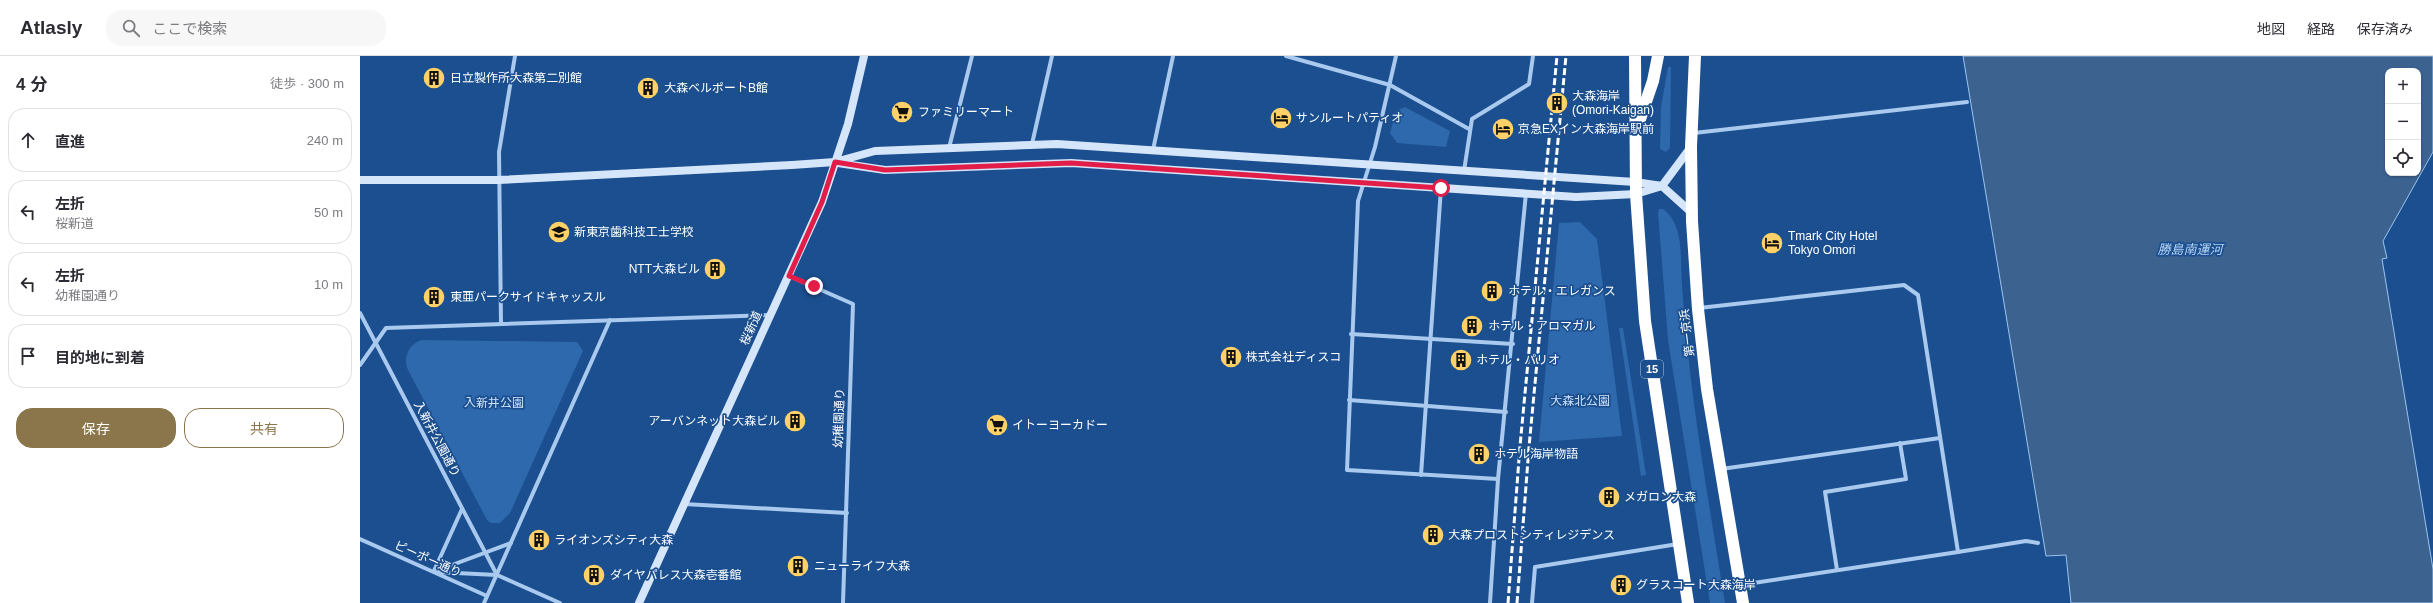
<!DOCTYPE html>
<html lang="ja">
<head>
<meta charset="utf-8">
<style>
  :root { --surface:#fff; --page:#f7f7f7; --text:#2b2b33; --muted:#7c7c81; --line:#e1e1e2; --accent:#8a764a }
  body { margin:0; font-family:Helvetica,"Noto Sans JP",sans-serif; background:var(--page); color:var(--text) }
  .controls { position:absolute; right:12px; top:12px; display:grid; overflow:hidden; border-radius:8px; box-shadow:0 1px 3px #0004 }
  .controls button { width:36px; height:36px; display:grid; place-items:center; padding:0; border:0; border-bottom:1px solid var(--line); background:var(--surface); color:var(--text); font:20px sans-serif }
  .stop { position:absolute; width:12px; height:12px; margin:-9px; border:3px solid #e11d48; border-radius:50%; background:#fff }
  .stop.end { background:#e11d48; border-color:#fff; box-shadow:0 1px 4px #0008 }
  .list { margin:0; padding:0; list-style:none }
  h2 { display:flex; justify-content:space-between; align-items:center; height:52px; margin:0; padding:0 16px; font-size:17px }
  h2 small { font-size:13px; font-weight:400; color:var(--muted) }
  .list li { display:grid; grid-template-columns:26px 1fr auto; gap:12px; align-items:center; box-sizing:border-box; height:64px; margin:0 8px 8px; padding:0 8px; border:1px solid var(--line); border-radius:16px }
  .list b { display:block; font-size:15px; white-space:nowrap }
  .list p { margin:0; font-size:13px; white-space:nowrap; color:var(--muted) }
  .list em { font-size:13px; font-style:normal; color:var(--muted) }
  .actions { display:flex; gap:8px; padding:12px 16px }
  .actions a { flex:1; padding:9px 0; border:1px solid var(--accent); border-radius:16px; text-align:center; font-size:14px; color:var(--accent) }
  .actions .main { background:var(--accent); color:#fff }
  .icon { flex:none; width:22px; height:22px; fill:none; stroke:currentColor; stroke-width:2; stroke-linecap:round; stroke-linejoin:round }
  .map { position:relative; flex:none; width:2073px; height:547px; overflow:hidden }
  header { display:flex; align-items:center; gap:24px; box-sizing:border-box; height:56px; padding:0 20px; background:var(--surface); border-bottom:1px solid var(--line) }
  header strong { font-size:19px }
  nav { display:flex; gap:22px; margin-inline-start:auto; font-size:14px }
  .search { width:280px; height:36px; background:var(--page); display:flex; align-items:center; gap:10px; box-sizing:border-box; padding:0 14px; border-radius:16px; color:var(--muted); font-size:15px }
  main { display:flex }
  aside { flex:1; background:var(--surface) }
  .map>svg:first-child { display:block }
  .green { fill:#2e69ad }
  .water { fill:#3c6290; stroke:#9cc4f0; fill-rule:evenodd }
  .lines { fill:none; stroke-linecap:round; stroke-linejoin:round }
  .street { stroke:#a9c9ee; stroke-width:4 }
  .secondary { stroke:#d6e6fa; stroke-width:8 }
  .highway { stroke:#fff; stroke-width:12 }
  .rail { stroke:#fff; stroke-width:3; stroke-dasharray:7 3; stroke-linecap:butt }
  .route { stroke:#e11d48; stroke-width:5 }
  .labels { text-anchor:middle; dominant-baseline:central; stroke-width:3.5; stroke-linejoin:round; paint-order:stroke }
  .shield { fill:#1b4f8f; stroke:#bbcadd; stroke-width:1 }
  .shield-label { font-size:11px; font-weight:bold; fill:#fff }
  .poi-label { font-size:12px; fill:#fff; stroke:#1b4f8f; text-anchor:start }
  .street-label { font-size:12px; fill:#fff; stroke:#1b4f8f }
  .park-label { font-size:12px; fill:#cfe3fa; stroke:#1b4f8f }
  .water-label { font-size:13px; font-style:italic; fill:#b5d3f5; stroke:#1b4f8f }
</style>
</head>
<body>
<header>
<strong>Atlasly</strong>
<div class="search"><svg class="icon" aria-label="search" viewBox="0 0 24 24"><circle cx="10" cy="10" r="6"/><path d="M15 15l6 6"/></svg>ここで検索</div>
<nav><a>地図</a><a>経路</a><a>保存済み</a></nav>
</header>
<main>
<aside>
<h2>4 分<small>徒歩 · 300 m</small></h2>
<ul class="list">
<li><svg class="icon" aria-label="ahead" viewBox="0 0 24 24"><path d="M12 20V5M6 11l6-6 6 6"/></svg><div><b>直進</b></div><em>240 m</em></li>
<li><svg class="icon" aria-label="left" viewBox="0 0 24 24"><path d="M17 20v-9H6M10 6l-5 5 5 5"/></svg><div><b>左折</b><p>桜新道</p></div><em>50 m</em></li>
<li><svg class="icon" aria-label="left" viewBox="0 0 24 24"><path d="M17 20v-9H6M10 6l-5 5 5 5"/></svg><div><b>左折</b><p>幼稚園通り</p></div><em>10 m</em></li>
<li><svg class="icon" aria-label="arrive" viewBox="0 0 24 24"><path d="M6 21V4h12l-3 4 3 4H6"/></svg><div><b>目的地に到着</b></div></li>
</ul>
<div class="actions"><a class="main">保存</a><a>共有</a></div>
</aside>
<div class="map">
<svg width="2073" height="547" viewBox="0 0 2073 547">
  <rect width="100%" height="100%" fill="#1b4f8f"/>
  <g class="green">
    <path d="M1308 11H1311L1310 92 1306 96 1300 93 1301 51Z"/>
    <path d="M1045 51 1090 75 1086 91 1037 87 1030 77 1036 55Z"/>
    <path d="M1303 153C1325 169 1320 205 1322 229 1329 336 1348 441 1365 547H1350L1308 284 1298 156 1299 153Z"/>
    <path d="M1220 166 1237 183 1262 380 1179 386 1199 167Z"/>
    <path d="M1259 272H1263L1286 419 1281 420Z"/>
    <path d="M62 284 217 286 223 295 150 457 140 467H131L127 464 48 314C43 302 48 288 62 284Z"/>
  </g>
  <path class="water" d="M1603 0H2073V96L2023 185 2027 202 2022 203 2073 513V547H1711L1706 499 1686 500ZM2028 15H2058V117H2028Z"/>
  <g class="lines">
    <g class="street">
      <path d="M926 0 1030 29 1109 73"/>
      <path d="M1036 0 1015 91 998 145 987 414 1138 423"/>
      <path d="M1334 77 1607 46"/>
      <path d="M672 88 692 0"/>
      <path d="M589 92 612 0"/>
      <path d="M793 94 813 0"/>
      <path d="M1104 115 1112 63 1169 28 1173 0"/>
      <path d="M429 220 493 248 483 547"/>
      <path d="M1339 252 1544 229 1558 239 1598 496 1380 529"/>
      <path d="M0 257 137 519"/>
      <path d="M141 267 139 96 155 0"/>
      <path d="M991 278 1153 288"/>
      <path d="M0 309 26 272 410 259"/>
      <path d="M989 344 1146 356"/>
      <path d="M1361 413 1580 382"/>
      <path d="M1061 419 1081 132"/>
      <path d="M324 448 487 457"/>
      <path d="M0 483 127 540"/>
      <path d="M1598 496 1666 485 1678 487"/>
      <path d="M1477 514 1465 436 1546 423 1540 387"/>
      <path d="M74 515 102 453"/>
      <path d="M76 515 151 487"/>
      <path d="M76 516 137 519 200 547"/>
      <path d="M124 547 250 264"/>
      <path d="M1130 547 1138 423 1166 137"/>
      <path d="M1172 547 1175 511 1318 488"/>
    </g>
    <g class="secondary">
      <path d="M478 107 525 114 711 107 1216 141 1276 138 1302 130 1331 91"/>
      <path d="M0 124H138L432 109 475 106 515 95 697 88 1275 126 1302 130 1332 157"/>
      <path d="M279 547 462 146 488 68 504 0"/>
    </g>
    <g class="highway">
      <path d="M1275 0 1276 138 1285 265 1328 547"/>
      <path d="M1335 0 1331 91 1332 165 1338 253 1347 333 1383 547"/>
      <path d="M1278 69 1293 25 1298 0"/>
    </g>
    <g class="rail">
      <path d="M1148 547 1160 390 1197 0"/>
      <path d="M1157 547 1169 391 1206 0"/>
    </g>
  </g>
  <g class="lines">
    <path class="route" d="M454 230 429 220 462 146 475 106 525 114 711 107 1081 132"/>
  </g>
  <defs>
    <g id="building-disc" transform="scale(1.15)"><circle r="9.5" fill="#ffd166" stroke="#1b4f8f"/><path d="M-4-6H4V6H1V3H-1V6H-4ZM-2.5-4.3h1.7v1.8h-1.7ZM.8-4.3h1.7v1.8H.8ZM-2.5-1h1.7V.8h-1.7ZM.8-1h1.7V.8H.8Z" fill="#111"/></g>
    <g id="supermarket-disc" transform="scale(1.15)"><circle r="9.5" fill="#ffd166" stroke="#1b4f8f"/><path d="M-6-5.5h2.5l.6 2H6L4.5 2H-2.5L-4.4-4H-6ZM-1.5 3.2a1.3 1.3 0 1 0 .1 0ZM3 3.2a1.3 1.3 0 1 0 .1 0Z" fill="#111"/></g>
    <g id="hotel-disc" transform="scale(1.15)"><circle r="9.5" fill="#ffd166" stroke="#1b4f8f"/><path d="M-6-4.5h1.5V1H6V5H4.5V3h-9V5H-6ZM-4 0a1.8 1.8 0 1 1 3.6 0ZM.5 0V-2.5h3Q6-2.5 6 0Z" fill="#111"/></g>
    <g id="university-disc" transform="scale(1.15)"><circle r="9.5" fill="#ffd166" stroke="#1b4f8f"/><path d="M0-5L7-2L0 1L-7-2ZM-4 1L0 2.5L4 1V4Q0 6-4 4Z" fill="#111"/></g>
  </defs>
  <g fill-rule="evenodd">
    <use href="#building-disc" x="74" y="22"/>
    <use href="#building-disc" x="288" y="32"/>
    <use href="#building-disc" x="1197" y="47"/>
    <use href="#supermarket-disc" x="542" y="56"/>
    <use href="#hotel-disc" x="921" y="62"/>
    <use href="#hotel-disc" x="1143" y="73"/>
    <use href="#university-disc" x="199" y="176"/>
    <use href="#hotel-disc" x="1412" y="187"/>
    <use href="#building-disc" x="355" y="213"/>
    <use href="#building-disc" x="1132" y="235"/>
    <use href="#building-disc" x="74" y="241"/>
    <use href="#building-disc" x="1112" y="270"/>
    <use href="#building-disc" x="871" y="301"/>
    <use href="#building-disc" x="1101" y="304"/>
    <use href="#building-disc" x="435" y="365"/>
    <use href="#supermarket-disc" x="637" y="369"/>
    <use href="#building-disc" x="1119" y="398"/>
    <use href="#building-disc" x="1249" y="441"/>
    <use href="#building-disc" x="1073" y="479"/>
    <use href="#building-disc" x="179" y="484"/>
    <use href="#building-disc" x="438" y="510"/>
    <use href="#building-disc" x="234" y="519"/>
    <use href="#building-disc" x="1261" y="529"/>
  </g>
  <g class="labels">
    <rect class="shield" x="1281" y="304" width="22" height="18" rx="3"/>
    <g class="shield-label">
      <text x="1292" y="313">15</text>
    </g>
    <g class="poi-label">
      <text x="90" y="22">日立製作所大森第二別館</text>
      <text x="304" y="32">大森ベルポートB館</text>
      <text x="1212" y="40">大森海岸<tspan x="1212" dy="14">(Omori-Kaigan)</tspan></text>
      <text x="558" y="56">ファミリーマート</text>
      <text x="936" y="62">サンルートパティオ</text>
      <text x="1158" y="73">京急EXイン大森海岸駅前</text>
      <text x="214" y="176">新東京歯科技工士学校</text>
      <text x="1428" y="180">Tmark City Hotel<tspan x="1428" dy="14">Tokyo Omori</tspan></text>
      <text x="340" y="213" text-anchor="end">NTT大森ビル</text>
      <text x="1148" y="235">ホテル・エレガンス</text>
      <text x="90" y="241">東亜パークサイドキャッスル</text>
      <text x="1128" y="270">ホテル・アロマガル</text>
      <text x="886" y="301">株式会社ディスコ</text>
      <text x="1116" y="304">ホテル・パリオ</text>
      <text x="420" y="365" text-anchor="end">アーバンネット大森ビル</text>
      <text x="652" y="369">イトーヨーカドー</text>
      <text x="1134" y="398">ホテル海岸物語</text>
      <text x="1264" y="441">メガロン大森</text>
      <text x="1088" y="479">大森プロストシティレジデンス</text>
      <text x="194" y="484">ライオンズシティ大森</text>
      <text x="454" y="510">ニューライフ大森</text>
      <text x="250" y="519">ダイヤパレス大森壱番館</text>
      <text x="1276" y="529">グラスコート大森海岸</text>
    </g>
    <g class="street-label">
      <text transform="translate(391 272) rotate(-66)">桜新道</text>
      <text transform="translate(1327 277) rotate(-97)">第一京浜</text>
      <text transform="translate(479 362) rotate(-88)">幼稚園通り</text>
      <text transform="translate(77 383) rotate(62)">入新井公園通り</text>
      <text transform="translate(68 503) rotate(24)">ピーポー通り</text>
    </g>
    <g class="park-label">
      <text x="1220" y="345">大森北公園</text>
      <text x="134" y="347">入新井公園</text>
    </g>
    <g class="water-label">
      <text x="1830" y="193">勝島南運河</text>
    </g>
  </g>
</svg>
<div class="controls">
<button>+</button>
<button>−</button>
<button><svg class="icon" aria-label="locate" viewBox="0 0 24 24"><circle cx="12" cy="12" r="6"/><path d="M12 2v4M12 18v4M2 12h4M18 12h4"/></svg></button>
</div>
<div class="stop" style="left:1081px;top:132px"></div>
<div class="stop end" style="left:454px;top:230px"></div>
</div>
</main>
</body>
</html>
